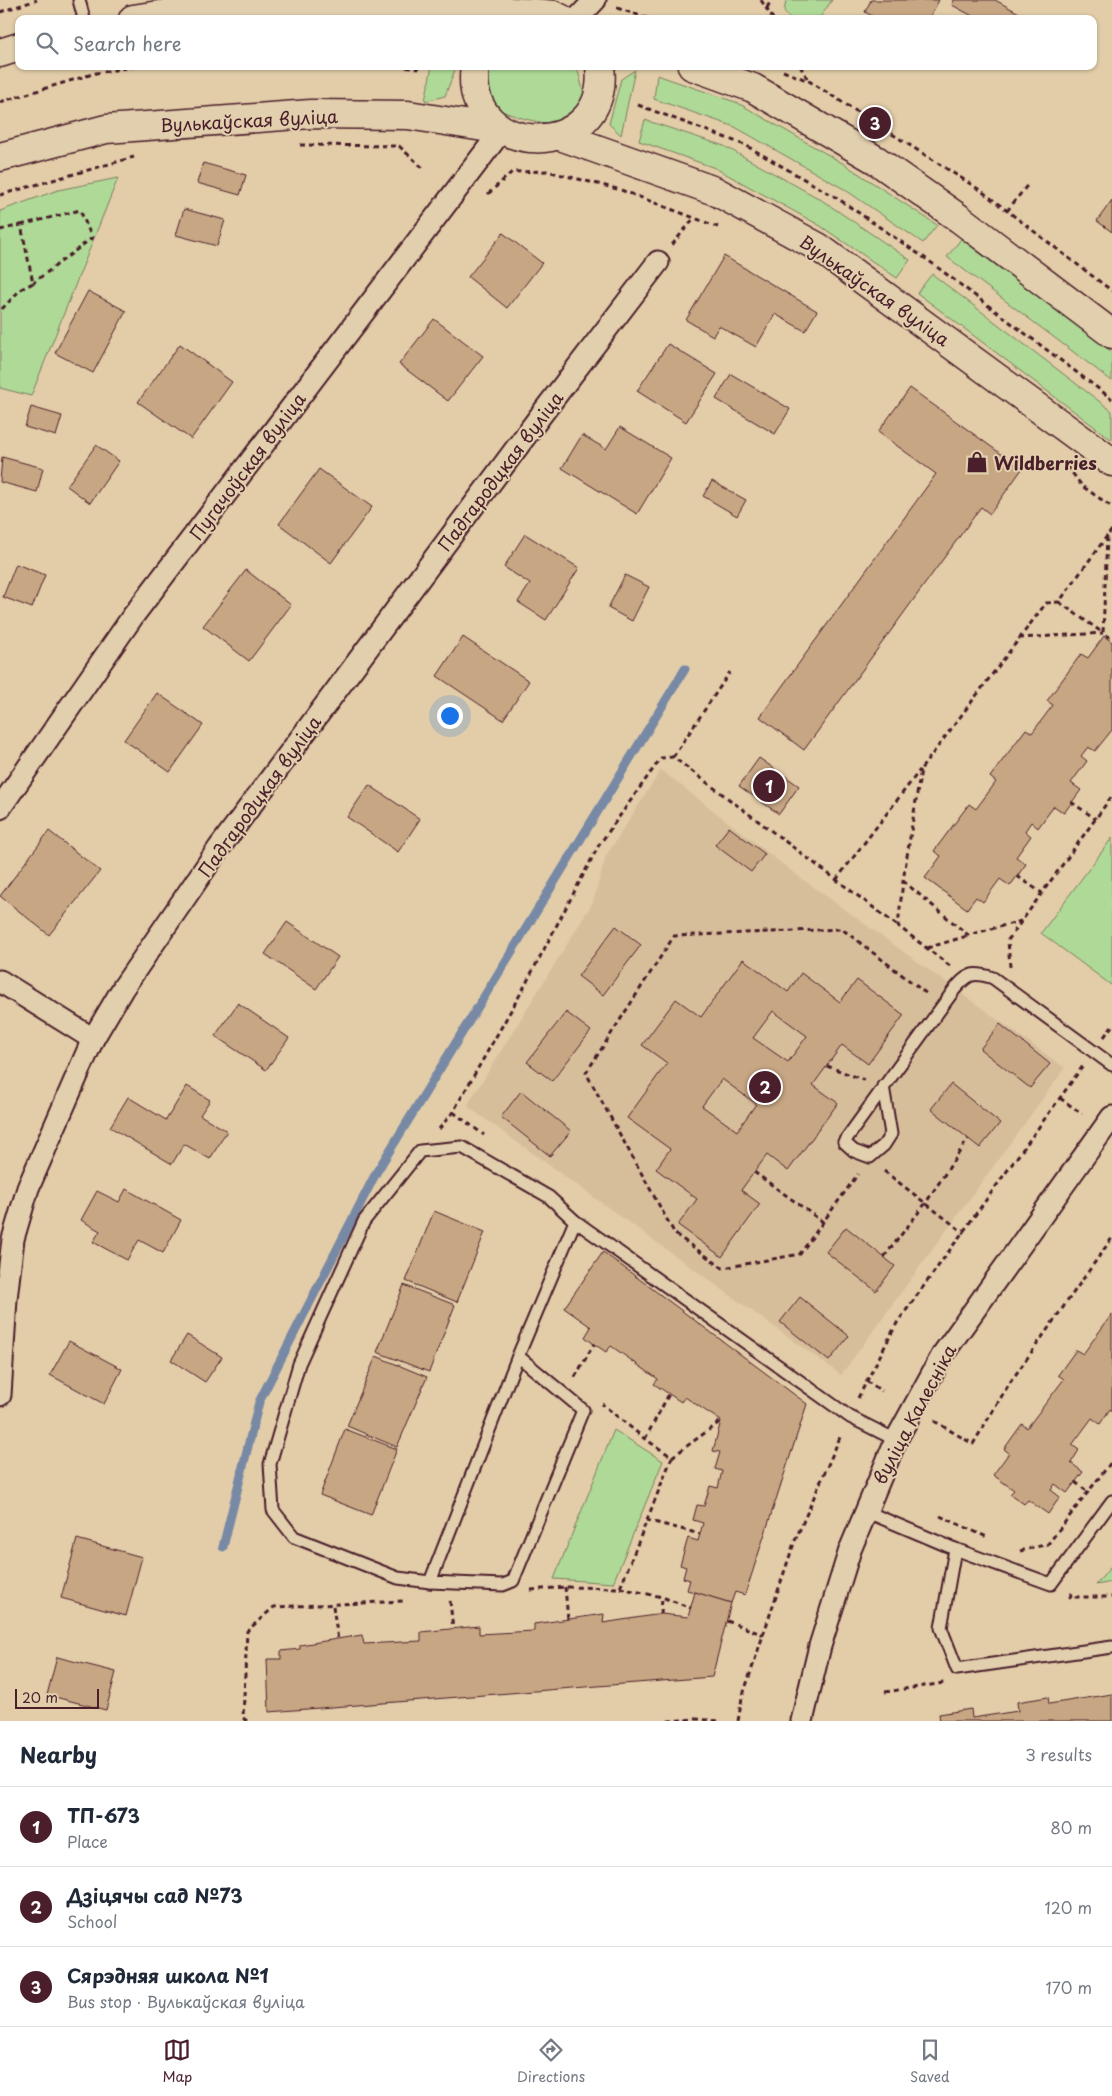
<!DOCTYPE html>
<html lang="en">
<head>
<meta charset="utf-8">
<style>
  :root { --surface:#fff; --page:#f2f2f3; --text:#1f2937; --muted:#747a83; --line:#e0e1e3; --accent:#4a1f2b }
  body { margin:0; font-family:"Playpen Sans",sans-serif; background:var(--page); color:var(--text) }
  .scale { position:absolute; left:15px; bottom:12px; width:84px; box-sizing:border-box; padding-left:5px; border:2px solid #4a1f2b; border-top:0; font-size:14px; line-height:18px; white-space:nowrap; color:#4a1f2b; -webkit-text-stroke:4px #e2cfad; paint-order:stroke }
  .you { position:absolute; left:449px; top:715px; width:18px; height:18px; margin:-12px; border:4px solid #fff; border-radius:50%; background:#1a73e8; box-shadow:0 0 0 8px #1a73e833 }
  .badge { display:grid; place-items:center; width:32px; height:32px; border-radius:50%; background:var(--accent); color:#fff; font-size:16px; font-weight:700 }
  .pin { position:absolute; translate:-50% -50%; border:2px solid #fff; box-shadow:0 1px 5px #0006 }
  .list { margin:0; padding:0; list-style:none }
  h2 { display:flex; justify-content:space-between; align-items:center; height:65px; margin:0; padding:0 20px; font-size:21px }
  h2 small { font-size:16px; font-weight:400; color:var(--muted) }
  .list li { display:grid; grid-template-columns:32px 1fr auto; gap:15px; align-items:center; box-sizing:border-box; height:80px; padding:0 20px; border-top:1px solid var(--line) }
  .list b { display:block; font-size:19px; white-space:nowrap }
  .list p { margin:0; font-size:16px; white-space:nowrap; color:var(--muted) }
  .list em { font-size:16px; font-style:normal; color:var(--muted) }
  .icon { flex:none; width:28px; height:28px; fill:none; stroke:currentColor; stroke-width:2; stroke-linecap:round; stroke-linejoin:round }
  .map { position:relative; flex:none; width:1112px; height:1721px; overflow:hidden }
  .search { position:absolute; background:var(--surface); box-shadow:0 1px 4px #0004; left:15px; right:15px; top:15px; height:55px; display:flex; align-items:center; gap:12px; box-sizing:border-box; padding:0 18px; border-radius:10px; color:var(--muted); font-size:19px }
  .sheet { height:305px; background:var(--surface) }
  nav { display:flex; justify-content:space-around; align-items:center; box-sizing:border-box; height:70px; border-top:1px solid var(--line); background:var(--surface); font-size:14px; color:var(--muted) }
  nav a { display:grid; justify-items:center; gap:2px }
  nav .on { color:var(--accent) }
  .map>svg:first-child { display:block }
  .built { fill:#d7be9b }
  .green { fill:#aed996; stroke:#7c7c60 }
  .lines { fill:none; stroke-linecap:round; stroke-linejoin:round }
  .stream { stroke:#7889a5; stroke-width:9 }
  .building { fill:#c7a683; stroke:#4a1f2b; fill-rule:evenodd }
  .service-casing { stroke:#4a1f2b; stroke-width:15 }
  .minor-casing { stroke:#4a1f2b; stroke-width:25 }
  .tertiary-casing { stroke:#4a1f2b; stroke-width:31 }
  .path { stroke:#4a1f2b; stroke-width:3; stroke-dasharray:5 4; stroke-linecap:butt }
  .service { stroke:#e2cfad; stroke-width:11 }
  .minor { stroke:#e2cfad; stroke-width:21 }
  .tertiary { stroke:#e2cfad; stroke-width:28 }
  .labels { text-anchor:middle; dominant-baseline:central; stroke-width:4; stroke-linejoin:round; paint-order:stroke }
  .street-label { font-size:18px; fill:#4a1f2b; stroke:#e2cfad }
  .poi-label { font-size:18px; font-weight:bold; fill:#4a1f2b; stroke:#e2cfad; text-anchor:start }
</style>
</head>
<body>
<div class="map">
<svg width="1112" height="1721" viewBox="0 0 1112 1721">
  <rect width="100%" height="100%" fill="#e2cda8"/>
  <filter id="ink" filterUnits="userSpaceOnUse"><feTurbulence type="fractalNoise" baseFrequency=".02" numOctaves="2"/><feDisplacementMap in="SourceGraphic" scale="10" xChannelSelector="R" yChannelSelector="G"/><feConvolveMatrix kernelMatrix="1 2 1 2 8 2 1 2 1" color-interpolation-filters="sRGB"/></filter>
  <g filter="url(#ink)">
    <path class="built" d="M661 770 794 873 1065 1068 841 1375 467 1106 593 902 606 856Z"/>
    <g class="green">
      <path d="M786 0H832L819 19H790L784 12Z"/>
      <path d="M432 66 456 67 445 96 425 101Z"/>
      <path d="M489 66H573L578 71 584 94C577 106 568 120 554 123 543 125 503 114 495 107 485 97 486 83 486 70Z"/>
      <path d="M635 70 621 135 609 124 621 79Z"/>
      <path d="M657 75 738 103 844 164 937 225 923 243 844 189 735 127 654 99Z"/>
      <path d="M645 120 724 146 820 199 910 260 897 278 819 225 715 168 639 141Z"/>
      <path d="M118 178 31 396 0 388V211L58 190Z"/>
      <path d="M961 239 1112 352V381L947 257Z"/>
      <path d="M932 274 1112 411V440L917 293Z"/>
      <path d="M1112 838V984L1111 985 1041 933Z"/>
      <path d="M614 1430 663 1461 613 1583 554 1579Z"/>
      <path d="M1112 1565V1582L1096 1585Z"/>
    </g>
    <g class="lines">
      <path class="stream" d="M223 1547 259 1402 376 1173 685 669"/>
    </g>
    <g class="building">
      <path d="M871 0H939L929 19H877L865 12Z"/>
      <path d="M954 0H995L1019 13 1015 19H978L952 5Z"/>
      <path d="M203 163 246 175 240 195 197 183Z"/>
      <path d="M1112 200V232L1097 221Z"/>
      <path d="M184 209 225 220 217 246 176 235Z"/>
      <path d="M503 233 542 263 507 308 468 277Z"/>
      <path d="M724 256 817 311 805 331 775 314 756 347 719 326 713 336 686 320Z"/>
      <path d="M88 291 126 311 93 373 55 353Z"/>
      <path d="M434 319 483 356 448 401 399 364Z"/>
      <path d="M180 344 232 382 191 439 138 402Z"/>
      <path d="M668 344 717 374 686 422 637 391Z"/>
      <path d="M731 374 790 409 775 434 716 399Z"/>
      <path d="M910 388 1022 469 990 514 981 507 804 750 760 717 936 474 878 432Z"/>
      <path d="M31 407 62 416 56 436 25 427Z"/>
      <path d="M620 427 671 458 637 514 562 468 582 435 606 449Z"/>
      <path d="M96 445 119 461 90 503 67 486Z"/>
      <path d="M2 457 43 468 37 492 0 482Z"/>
      <path d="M319 469 372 507 331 563 279 524Z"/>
      <path d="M712 481 746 500 737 516 703 496Z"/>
      <path d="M525 534 579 568 546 620 518 602 530 584 504 567Z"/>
      <path d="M16 564 45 575 32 608 3 597Z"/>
      <path d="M246 570 291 605 249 661 203 626Z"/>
      <path d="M625 575 649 587 632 621 608 608Z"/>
      <path d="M1104 636 1112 642V730L1095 751 1088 747 1081 756 1087 761 1071 783 1081 790 1064 813 1054 806 1038 828 1031 822 1025 831 1031 836 1016 857 1026 864 1010 886 1000 879 983 902 976 897 967 909 925 878 941 856 934 851 969 804 976 809 996 782 990 777 1026 729 1032 733 1053 705 1047 701 1081 654 1088 658Z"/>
      <path d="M463 637 529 681 503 720 437 676Z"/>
      <path d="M157 693 203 725 170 772 124 740Z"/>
      <path d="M759 758 799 786 779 814 739 786Z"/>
      <path d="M369 785 420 819 398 852 347 817Z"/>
      <path d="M729 827 765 854 751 872 715 845Z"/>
      <path d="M49 831 100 871 49 935 0 896Z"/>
      <path d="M287 922 338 957 316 989 265 954Z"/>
      <path d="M616 926 641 945 603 995 578 976Z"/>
      <path d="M743 959 788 992 801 973 840 1002 857 980 904 1015 868 1064 842 1045 813 1085 838 1103 788 1171 767 1155 741 1190 760 1204 722 1257 678 1225 697 1199 656 1169 670 1149 627 1118 667 1063 642 1045 676 999 701 1017ZM773 1011 807 1036 788 1062 753 1038ZM722 1079 756 1104 737 1131 702 1106Z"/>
      <path d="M238 1003 289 1038 266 1070 215 1036Z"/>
      <path d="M566 1012 591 1031 552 1081 527 1062Z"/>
      <path d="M1000 1024 1050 1064 1030 1088 980 1049Z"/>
      <path d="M951 1084 1000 1123 980 1148 931 1109Z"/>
      <path d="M187 1086 210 1100 200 1115 227 1131 210 1159 184 1144 172 1164 110 1127 128 1097 166 1120Z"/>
      <path d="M521 1091 571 1131 550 1156 501 1117Z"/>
      <path d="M126 1189 181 1220 163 1253 139 1240 127 1260 93 1242 100 1231 81 1220 97 1191 119 1202Z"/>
      <path d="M434 1211 485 1232 457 1302 406 1281Z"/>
      <path d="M846 1227 895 1266 876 1291 826 1252Z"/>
      <path d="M603 1252 807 1404 745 1595 735 1592 731 1603 687 1590 690 1580 683 1578 686 1567 680 1565 688 1538 698 1541 703 1523 693 1520 697 1505 704 1506 710 1486 718 1488 722 1471 715 1469 720 1452 713 1451 721 1421 685 1397 681 1402 654 1384 658 1379 611 1346 606 1352 594 1344 585 1337 591 1327 564 1308Z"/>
      <path d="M404 1285 455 1305 429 1372 377 1352Z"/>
      <path d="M800 1297 849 1336 829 1361 780 1322Z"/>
      <path d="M1112 1314V1411L1110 1409 1100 1424 1092 1418 1072 1445 1079 1450 1071 1463 1083 1472 1067 1493 1055 1484 1051 1490 1060 1497 1048 1514 1028 1500 1024 1504 1010 1494 1014 1490 993 1475 1009 1453 1004 1449 1022 1424 1027 1428 1064 1379 1058 1375 1076 1350 1083 1354Z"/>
      <path d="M187 1335 222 1357 205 1382 171 1360Z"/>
      <path d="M69 1341 122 1369 104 1404 50 1375Z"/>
      <path d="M376 1356 427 1377 397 1447 347 1426Z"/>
      <path d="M345 1429 397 1449 371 1515 320 1495Z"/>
      <path d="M77 1539 142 1557 126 1616 61 1598Z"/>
      <path d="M695 1592 731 1603 712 1677 269 1712 267 1659H281V1651L300 1649V1645L362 1635 364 1644 421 1641V1632L479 1626V1634L534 1631V1624L604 1614 603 1623 661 1614 688 1617Z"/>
      <path d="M57 1657 116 1672 106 1710 47 1695Z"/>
      <path d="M1112 1694V1721H940L939 1714 971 1709 972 1718 1018 1711 1017 1702 1048 1697 1049 1704Z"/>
    </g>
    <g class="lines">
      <g class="service-casing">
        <g id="service">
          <path d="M79 0 84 19"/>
          <path d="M883 1086 891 1134 884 1145 870 1157 854 1151 844 1142 954 990C968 974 972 971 993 978L1112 1065"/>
          <path d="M518 1356 583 1410 513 1581 503 1585 430 1582 518 1356 575 1221 850 1417 896 1440"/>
          <path d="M865 1511 955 1549 1051 1584 1112 1501"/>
          <path d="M955 1549 941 1628 957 1669 1112 1647"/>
          <path d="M430 1582 398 1578 294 1537 273 1510 270 1464 299 1364 364 1221 420 1151 462 1147 549 1197 575 1221"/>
        </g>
      </g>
      <g class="minor-casing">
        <g id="minor">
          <path d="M577 19 595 0"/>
          <path d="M0 808 133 616 502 130"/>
          <path d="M0 981 93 1039"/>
          <path d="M0 1395 6 1299 13 1239 28 1188 93 1039 123 988 219 848 541 415 658 262"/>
          <path d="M802 1721 820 1646 850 1550 896 1440 943 1354 1112 1117"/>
        </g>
      </g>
      <g class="tertiary-casing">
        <g id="tertiary">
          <path d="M133 19 255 0 533 13 554 15 562 19"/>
          <path d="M0 53 19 47"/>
          <path d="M475 66C461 162 612 163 600 66"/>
          <path d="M692 66 753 88 876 160 960 219 1112 334"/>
          <path d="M560 136 715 191 818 247 1112 462"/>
          <path d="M0 157 106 129 311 114 408 115 502 130"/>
        </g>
      </g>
      <g class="path">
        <path d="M761 0 773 19"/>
        <path d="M617 8 650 19"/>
        <path d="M767 8 771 0"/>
        <path d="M0 12 37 0"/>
        <path d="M397 66 419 69"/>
        <path d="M800 66 809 81"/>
        <path d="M783 71 809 81 980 190 1112 291"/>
        <path d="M0 102 96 73 138 66"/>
        <path d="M638 105 745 145 837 198 929 261 1112 399"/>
        <path d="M300 145 399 146 425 170"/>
        <path d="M488 194 512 172 547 171 621 190 718 227"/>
        <path d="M0 195 134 157"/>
        <path d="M1007 211 1029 183"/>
        <path d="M21 225 80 210 92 238 33 283"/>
        <path d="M0 230 21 225 33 283 21 289 0 311"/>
        <path d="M672 245 694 218"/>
        <path d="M1067 466 1082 486 1112 507"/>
        <path d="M1112 530 1107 536 1103 633 1112 639"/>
        <path d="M1059 602 1103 633"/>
        <path d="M1019 638 1103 633"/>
        <path d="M673 757 730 672"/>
        <path d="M1071 802 1096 819"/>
        <path d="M1017 876 1042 893"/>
        <path d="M836 880 920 770"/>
        <path d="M903 881 968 935 1021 921"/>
        <path d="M927 948 967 936"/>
        <path d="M950 966 898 926 903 881 921 769 1046 603 1059 602 1107 536"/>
        <path d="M1010 967 1008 940 1112 796"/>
        <path d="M1104 1037 1112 1026"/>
        <path d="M827 1066 864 1080"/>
        <path d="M1060 1098 1082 1114"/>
        <path d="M453 1112 484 1135"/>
        <path d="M439 1129 453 1112 522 991 599 845 661 758 673 757 898 926"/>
        <path d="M884 1171 964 1233"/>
        <path d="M754 1172 823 1222 858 1174"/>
        <path d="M823 1222 800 1254 723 1268 675 1234 586 1073 674 936 842 929 927 994"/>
        <path d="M884 1257 925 1204 968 1139"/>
        <path d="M575 1377 594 1344"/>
        <path d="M866 1381 882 1391"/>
        <path d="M858 1398 897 1323 1083 1066"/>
        <path d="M934 1421 973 1444 1009 1384 1112 1238"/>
        <path d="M645 1439 669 1394"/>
        <path d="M672 1457 721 1421"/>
        <path d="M1075 1482 1088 1492"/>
        <path d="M940 1516 989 1538"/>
        <path d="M646 1520 700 1534"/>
        <path d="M1020 1551 1048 1544 1112 1461"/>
        <path d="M565 1587 568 1620"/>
        <path d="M620 1588 662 1597 691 1608"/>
        <path d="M531 1590 565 1587 620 1588 672 1457 645 1439 602 1404"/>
        <path d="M1072 1593 1070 1597H1112"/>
        <path d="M450 1601 453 1629"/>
        <path d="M333 1606 338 1640"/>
        <path d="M661 1614 662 1597"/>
        <path d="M727 1621 764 1635"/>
        <path d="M885 1692 944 1683"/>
        <path d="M247 1721 243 1718 247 1631 274 1607 405 1601"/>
        <path d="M668 1721 696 1719 720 1721"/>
        <path d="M738 1721 742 1698 794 1543 841 1435"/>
      </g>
      <use href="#service" class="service"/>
      <use href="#minor" class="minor"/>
      <use href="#tertiary" class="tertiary"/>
    </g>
  </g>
  <defs>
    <g id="shop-bare" transform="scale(1.725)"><path d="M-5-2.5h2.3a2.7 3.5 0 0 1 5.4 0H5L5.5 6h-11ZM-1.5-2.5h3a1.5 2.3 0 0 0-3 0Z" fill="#4a1f2b" stroke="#e2cfad" stroke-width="2.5" paint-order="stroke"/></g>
  </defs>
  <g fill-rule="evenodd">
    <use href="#shop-bare" x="977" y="462"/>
  </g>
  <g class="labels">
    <g class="street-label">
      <text transform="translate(249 120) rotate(-3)">Вулькаўская вуліца</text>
      <text transform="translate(875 290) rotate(35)">Вулькаўская вуліца</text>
      <text transform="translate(247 466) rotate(-53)">Пугачоўская вуліца</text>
      <text transform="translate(500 471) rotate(-53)">Падгародцкая вуліца</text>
      <text transform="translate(259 796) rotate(-54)">Падгародцкая вуліца</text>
      <text transform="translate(914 1414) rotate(-62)">вуліца Калесніка</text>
    </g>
    <g class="poi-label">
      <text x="994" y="462">Wildberries</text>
    </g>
  </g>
</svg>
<div class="scale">20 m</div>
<div class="you"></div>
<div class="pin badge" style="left:769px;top:786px">1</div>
<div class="pin badge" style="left:765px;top:1087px">2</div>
<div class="pin badge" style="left:875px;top:123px">3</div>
<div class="search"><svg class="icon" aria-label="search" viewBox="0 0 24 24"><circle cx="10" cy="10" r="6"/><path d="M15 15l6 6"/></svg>Search here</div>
</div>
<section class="sheet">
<h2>Nearby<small>3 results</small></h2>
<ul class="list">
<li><span class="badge">1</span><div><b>ТП-673</b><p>Place</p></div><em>80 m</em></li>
<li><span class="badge">2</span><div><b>Дзіцячы сад №73</b><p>School</p></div><em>120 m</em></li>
<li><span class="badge">3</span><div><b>Сярэдняя школа №1</b><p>Bus stop · Вулькаўская вуліца</p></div><em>170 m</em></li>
</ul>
</section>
<nav>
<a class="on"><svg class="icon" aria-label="map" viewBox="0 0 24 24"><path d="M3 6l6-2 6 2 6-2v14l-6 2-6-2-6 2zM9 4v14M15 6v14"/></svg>Map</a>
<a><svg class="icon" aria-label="directions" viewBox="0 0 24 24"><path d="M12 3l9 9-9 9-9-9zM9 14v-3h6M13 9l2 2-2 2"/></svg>Directions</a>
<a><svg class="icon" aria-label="saved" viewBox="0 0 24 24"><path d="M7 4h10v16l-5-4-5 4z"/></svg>Saved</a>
</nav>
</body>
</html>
